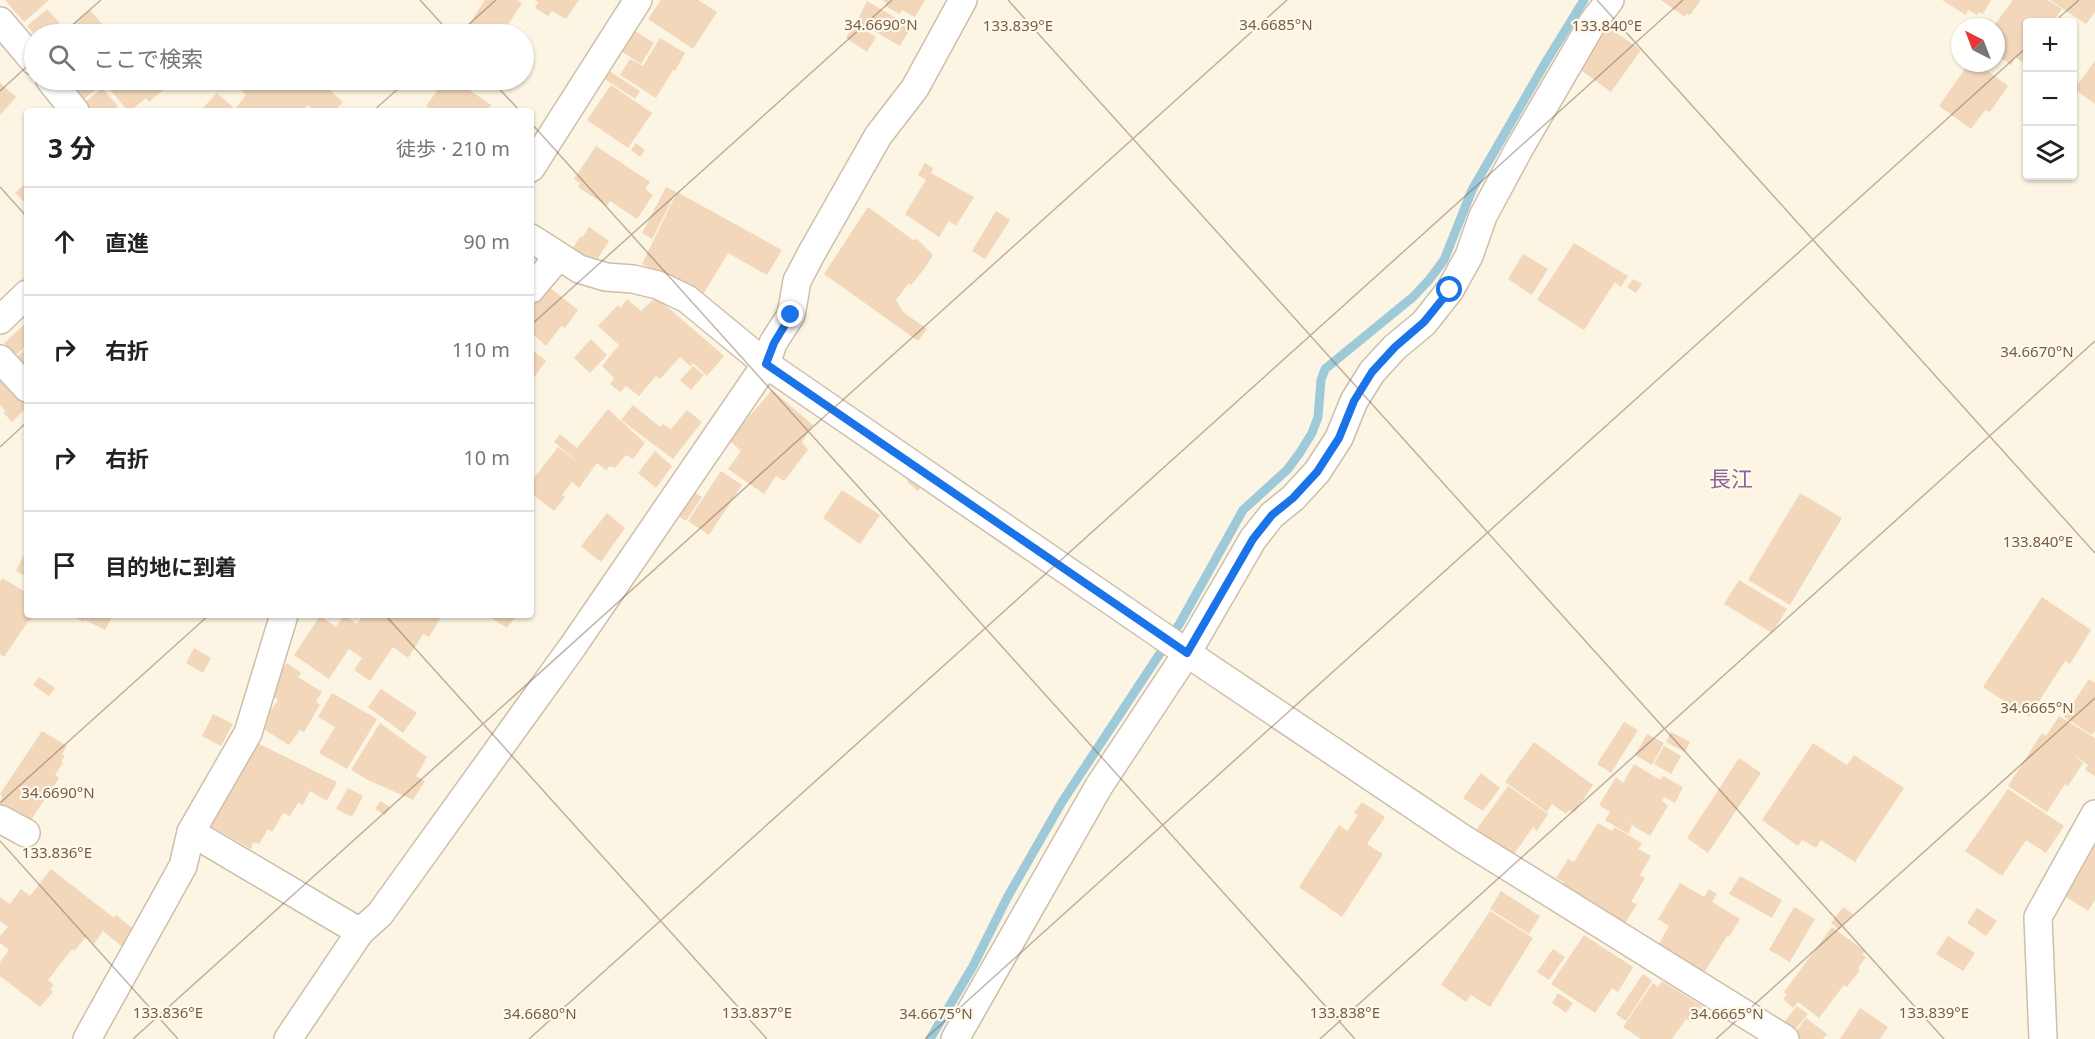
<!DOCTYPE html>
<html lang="ja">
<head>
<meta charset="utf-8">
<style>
  :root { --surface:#fff; --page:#f6f6f6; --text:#222; --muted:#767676; --line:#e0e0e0 }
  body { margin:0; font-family:"Noto Sans","Noto Sans JP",sans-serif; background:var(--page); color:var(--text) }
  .controls { position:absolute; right:18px; top:18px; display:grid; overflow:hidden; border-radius:6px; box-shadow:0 2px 4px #0004 }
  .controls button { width:54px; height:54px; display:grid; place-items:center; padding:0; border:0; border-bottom:2px solid var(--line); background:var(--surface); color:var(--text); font:30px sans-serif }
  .compass { position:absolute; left:1951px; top:18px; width:54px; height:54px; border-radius:50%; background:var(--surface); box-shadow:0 2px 4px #0004; rotate:318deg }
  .stop { position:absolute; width:18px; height:18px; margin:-14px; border:4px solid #1a73e8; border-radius:50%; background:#fff }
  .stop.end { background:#1a73e8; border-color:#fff; box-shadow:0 2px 6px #0008 }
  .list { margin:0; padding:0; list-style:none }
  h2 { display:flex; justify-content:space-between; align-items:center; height:78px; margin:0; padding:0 24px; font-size:26px }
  h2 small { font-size:20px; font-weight:400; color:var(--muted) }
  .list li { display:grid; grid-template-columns:39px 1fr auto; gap:18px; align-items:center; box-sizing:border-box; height:108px; padding:0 24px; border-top:2px solid var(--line) }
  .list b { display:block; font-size:22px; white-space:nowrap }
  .list em { font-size:20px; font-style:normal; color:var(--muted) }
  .icon { flex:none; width:33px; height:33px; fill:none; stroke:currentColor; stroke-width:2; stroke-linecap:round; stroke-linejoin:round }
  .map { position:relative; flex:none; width:2095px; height:1039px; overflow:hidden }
  .search { position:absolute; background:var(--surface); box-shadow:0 2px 4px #0004; left:24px; top:24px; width:510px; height:66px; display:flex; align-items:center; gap:15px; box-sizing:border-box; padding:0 21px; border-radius:33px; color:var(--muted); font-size:22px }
  .panel { position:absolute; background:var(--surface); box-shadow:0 2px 4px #0004; left:24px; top:108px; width:510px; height:510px; border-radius:6px }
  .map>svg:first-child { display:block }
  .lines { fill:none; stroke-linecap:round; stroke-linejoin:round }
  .stream { stroke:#9ec9d8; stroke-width:9 }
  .building { fill:#f2d7bb }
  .street-casing { stroke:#cebeaa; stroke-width:30 }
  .street { stroke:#fff; stroke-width:27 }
  .route { stroke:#1a73e8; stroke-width:8 }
  .ticks { fill:none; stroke:#755d49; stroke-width:1.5; stroke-opacity:0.45 }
  .labels { text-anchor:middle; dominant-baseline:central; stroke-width:4.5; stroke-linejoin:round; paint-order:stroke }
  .neighbourhood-label { font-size:22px; fill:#8c6599; stroke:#fff9ea }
  .ticks-label { font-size:15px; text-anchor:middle; fill:#755d49; stroke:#fff9ea; stroke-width:4.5; stroke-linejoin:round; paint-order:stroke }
</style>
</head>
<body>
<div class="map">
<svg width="2095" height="1039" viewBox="0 0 2095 1039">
  <rect width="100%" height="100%" fill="#fcf5e4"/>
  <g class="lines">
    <path class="stream" d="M930 1039 973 966 1007 898 1062 802 1180 623 1243 510 1287 470 1299 454 1312 433 1318 417 1321 380 1325 369 1413 297 1429 280 1444 260 1472 190 1547 60 1584 0"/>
  </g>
  <g class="building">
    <path d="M5 0H49L24 22Z"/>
    <path d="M485 0H517L522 3 502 34H463Z"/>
    <path d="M535 0H579L566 19 552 11 548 16 535 8 538 2Z"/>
    <path d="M661 0H698L717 12 693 49 648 19Z"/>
    <path d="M882 0H925L915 17 902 10 900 14 885 6 887 3Z"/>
    <path d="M1661 0H1701L1690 15 1687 14 1685 17Z"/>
    <path d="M1942 0H1991L1983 14 1979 12 1977 15 1968 10 1966 15Z"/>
    <path d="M2013 0H2048L2062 9 2053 22H2028V58L2024 63 2015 57 2011 65 1996 54 2000 47 1996 45V27H1993Z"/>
    <path d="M2050 0H2095V12L2086 24Z"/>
    <path d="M867 1 911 27 900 46 857 21Z"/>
    <path d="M47 9 62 26 52 34H34L27 26Z"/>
    <path d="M90 10 111 34H61Z"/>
    <path d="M854 24 876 37 867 52 846 38Z"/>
    <path d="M1605 25 1641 50 1611 92 1578 68Z"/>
    <path d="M635 31 654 43 641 64 621 51Z"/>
    <path d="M660 38 685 53 675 71 673 70 656 98 620 75 630 59 643 66Z"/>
    <path d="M2095 61V104L2074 89Z"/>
    <path d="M1969 63H1977L2008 86 1990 112 1985 110 1971 129 1939 106Z"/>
    <path d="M608 70 640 91 635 99 603 78Z"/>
    <path d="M72 80H92L98 87 81 102 66 85Z"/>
    <path d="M115 80H169L165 83 168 86 149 102 146 98 130 111H128L107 86Z"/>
    <path d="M235 80H319L343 102 334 111H315L308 105 302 111H200L217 93 235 109 246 95 233 82Z"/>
    <path d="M445 80H455L491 105 486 111H433L426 106Z"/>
    <path d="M0 83 16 97 0 115Z"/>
    <path d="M611 85 652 113 628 148 587 120Z"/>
    <path d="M102 88 118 106 112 111H89L83 104Z"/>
    <path d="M636 143 645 150 640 157 631 150Z"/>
    <path d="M596 146 650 182 645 189 653 195 637 219 610 201 607 206 578 187 580 183 574 179Z"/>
    <path d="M925 163 933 168 931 173 974 197 956 226 949 221 939 237 905 214 926 180 918 175Z"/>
    <path d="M27 182V205L15 193Z"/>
    <path d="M666 187 676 192 652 239 642 233Z"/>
    <path d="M677 192 782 250 767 275 728 253 702 296 661 272 659 274 642 264Z"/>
    <path d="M868 207 913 240 917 239 933 255 924 269 911 285 909 283 896 300 903 312 927 329 918 341 824 274Z"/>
    <path d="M996 211 1010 220 985 259 972 251Z"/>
    <path d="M589 227 609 241 595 263 572 249 581 236 583 237Z"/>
    <path d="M1574 243 1628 276 1621 287 1615 282 1584 330 1537 300Z"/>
    <path d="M1523 254 1548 269 1532 295 1508 279Z"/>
    <path d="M1633 279 1642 284 1636 293 1627 287Z"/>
    <path d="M544 283 578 310 565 328 561 326 546 346 531 332V300Z"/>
    <path d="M656 297 724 356 707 376 693 363 690 366 680 357 660 379 656 376 639 396 626 386 620 392 610 384 614 378 602 366 619 345 598 326 618 305 620 308 627 299 641 311Z"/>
    <path d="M27 322V373L15 359 27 347 26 346 16 355 4 343Z"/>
    <path d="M591 339 607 355 590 373 574 358Z"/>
    <path d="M531 349 546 361 532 380 531 379Z"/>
    <path d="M693 366 704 375 691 390 680 380Z"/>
    <path d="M0 371 27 398V407L12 422 3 412 6 411 0 405Z"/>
    <path d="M772 390 813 425 802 442 808 450 784 481 776 476 764 494 728 469 741 451 729 440Z"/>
    <path d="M633 405 660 427 663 424 671 429 687 410 702 422 673 459 621 420Z"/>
    <path d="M608 409 645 443 633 459 626 455 615 468 610 466 606 470 597 463 579 488 572 482 562 495 565 497 554 511 531 493V482L558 447 581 465 554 442 560 434 577 448Z"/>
    <path d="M655 451 672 466 656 488 638 473Z"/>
    <path d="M721 471 742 485 709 535 688 521Z"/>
    <path d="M911 476 922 485 918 491 907 482Z"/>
    <path d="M691 490 702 497 686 521 675 514Z"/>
    <path d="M842 490 880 515 860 544 823 518Z"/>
    <path d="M1800 493 1842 518 1790 605 1748 580Z"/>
    <path d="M607 513 625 528 601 562 581 546Z"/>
    <path d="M25 553 27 554V577L16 571Z"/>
    <path d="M2 578 24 591 27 585V615H34L30 621 29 620 4 657 0 654V582Z"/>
    <path d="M1739 580 1787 609 1772 633 1724 604Z"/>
    <path d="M2042 597 2091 630 2070 664 2065 661 2029 717 1983 687Z"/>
    <path d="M70 615H113L105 630 85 620 84 622Z"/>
    <path d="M344 615 357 624 363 615H437L441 617 429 637 423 634 408 658 393 647 370 681 354 670 362 658 349 649 329 679 294 655 320 616 336 627Z"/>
    <path d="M487 615H517L507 628Z"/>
    <path d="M194 648 211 658 203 673 186 663Z"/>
    <path d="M287 663 301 673 298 677 322 692 316 701 320 705 304 732 300 730 289 745 257 725 266 711 270 712 278 700 267 691Z"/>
    <path d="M39 677 55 688 49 696 33 685Z"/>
    <path d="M2089 679 2095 683V731L2092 735 2064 717Z"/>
    <path d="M381 689 417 713 403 733 368 707Z"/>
    <path d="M332 693 377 719 347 769 319 753 335 727 318 717Z"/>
    <path d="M213 714 233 724 221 746 202 736Z"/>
    <path d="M2059 716 2095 738V776L2085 770 2088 765 2074 755 2083 763 2068 786 2065 784 2047 812 2008 786 2042 733 2046 736Z"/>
    <path d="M1624 722 1638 730 1611 773 1597 764Z"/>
    <path d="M380 723 427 757 416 776 425 781 413 800 368 780 351 770Z"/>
    <path d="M42 731 67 746 62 754 65 756 61 762 63 763 55 775 59 778 29 823 0 805 2 796 0 794Z"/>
    <path d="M1671 732 1690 742 1685 752 1666 742Z"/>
    <path d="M1647 734 1664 743 1652 765 1635 755Z"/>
    <path d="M253 741 337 782 327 801 310 791 303 805 298 803 290 816 283 813 272 832 268 829 259 844 253 842 251 849 206 823Z"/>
    <path d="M1534 742 1593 785 1574 813 1569 810 1566 814 1552 804 1547 812 1505 782Z"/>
    <path d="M1813 743 1847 765 1854 755 1904 788 1855 862 1821 840 1816 848 1802 840 1798 846 1762 820Z"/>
    <path d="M1664 746 1681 756 1671 774 1654 764Z"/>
    <path d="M1739 758 1761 773 1708 853 1687 838Z"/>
    <path d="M1634 764 1670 786 1660 780 1663 776 1683 787 1675 803 1664 797 1662 801 1668 806 1650 836 1625 821 1632 826 1628 834 1605 820 1610 812 1599 805 1616 777 1623 783Z"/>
    <path d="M1481 773 1500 788 1483 811 1463 798Z"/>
    <path d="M1508 786 1548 814 1537 831 1533 827 1512 857 1476 830Z"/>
    <path d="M348 788 363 796 352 817 336 809Z"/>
    <path d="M2008 789 2064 826 2046 853 2026 840 2002 876 1965 851Z"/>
    <path d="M380 801 390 807 385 815 375 809Z"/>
    <path d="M1362 802 1385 817 1367 844 1383 854 1342 917 1299 887 1339 825 1347 831 1358 815 1354 813Z"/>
    <path d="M1598 823 1612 831 1614 827 1642 843 1638 849 1651 856 1640 875 1645 878 1631 902 1637 904 1624 925 1561 887 1564 882 1556 878 1568 859 1574 862Z"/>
    <path d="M2095 823V900L2088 911 2057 891Z"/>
    <path d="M51 869 114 918 116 915 137 932 126 950 103 931 94 944 86 937 74 951 72 949 48 980 54 985 50 989 53 992 40 1007 0 976V962L9 950 0 943V936L8 927 0 921V897L10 904 21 889 30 896Z"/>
    <path d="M1740 876 1782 900 1772 918 1729 894Z"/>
    <path d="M1680 883 1704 897 1709 889 1717 894 1712 902 1740 919 1729 937 1727 936 1704 973 1658 945 1669 926 1658 919Z"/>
    <path d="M1501 891 1540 916 1529 934 1490 909Z"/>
    <path d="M1794 907 1815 919 1790 962 1769 950Z"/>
    <path d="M1843 907 1853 914 1839 930 1831 923Z"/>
    <path d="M1977 908 1997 921 1986 936 1967 923Z"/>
    <path d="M1490 911 1533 938 1490 1007 1471 995 1466 1002 1441 985Z"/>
    <path d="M1832 927 1865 951 1862 955 1866 957 1858 968 1860 970 1847 987 1844 985 1819 1018 1798 1002 1793 1008 1783 999 1787 995 1784 992Z"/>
    <path d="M1584 935 1633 967 1618 992 1612 988 1595 1013 1551 984Z"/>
    <path d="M1948 936 1975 953 1963 971 1936 954Z"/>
    <path d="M1553 949 1565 957 1549 980 1537 972Z"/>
    <path d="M1643 974 1652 981 1626 1021 1616 1014Z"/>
    <path d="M1662 981 1702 1006 1691 1022 1686 1019 1672 1039H1641L1623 1027 1653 983 1658 987Z"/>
    <path d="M1558 993 1573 1003 1566 1013 1552 1003Z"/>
    <path d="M1797 1006 1808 1014 1791 1034 1781 1026Z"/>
    <path d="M1860 1008 1888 1027 1880 1039H1840Z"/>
    <path d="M1806 1018 1827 1034 1823 1039H1798L1793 1036Z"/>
  </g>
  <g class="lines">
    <g class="street-casing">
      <g id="street">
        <path d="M0 21 34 61"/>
        <path d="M50 80 75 111"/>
        <path d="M531 168 638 0"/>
        <path d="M531 238 579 269 606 277 633 279 658 285 687 299 766 364 1187 653 1462 838 1785 1039"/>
        <path d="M531 289 558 257"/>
        <path d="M0 320 27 294"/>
        <path d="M0 359 27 388"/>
        <path d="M0 819 26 833"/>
        <path d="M191 832 360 932 380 914 573 646 766 364 773 343 791 315 797 281 810 256 878 136 915 88 963 0"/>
        <path d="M87 1039 183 866 191 832 248 733 284 615"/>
        <path d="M288 1039 360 932"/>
        <path d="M955 1039 1099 786 1187 653 1253 539 1272 515 1293 498 1317 472 1339 438 1354 401 1372 372 1395 347 1424 323 1450 290 1469 256 1483 216 1519 149 1593 22 1610 0"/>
        <path d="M2043 1039 2038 917 2095 814"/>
      </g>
    </g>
    <use href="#street" class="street"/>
  </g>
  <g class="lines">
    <path class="route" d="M791 315 774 343 766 364 1187 653 1253 539 1272 515 1293 498 1317 472 1339 438 1354 401 1372 372 1395 347 1424 322 1450 290"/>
  </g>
  <path class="ticks" d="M420 0 451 34M1008 0 1944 1039M1597 0 2095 553M2054 22 2079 0M62 34 101 0M458 34 496 0M491 80 520 111M0 91 34 60M373 111 408 80M531 123 1355 1039M0 187 27 217M531 325 892 0M0 447 27 422M385 615 767 1039M0 803 209 615M0 841 178 1039M133 1039 1287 0M529 1039 1683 0M925 1039 2028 46M1320 1039 2095 341M1716 1039 2095 698"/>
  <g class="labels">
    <g class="neighbourhood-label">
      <text x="1731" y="478">長江</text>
    </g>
  </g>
  <g class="ticks-label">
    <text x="881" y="30">34.6690°N</text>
    <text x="1276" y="30">34.6685°N</text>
    <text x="1018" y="31">133.839°E</text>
    <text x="1607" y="31">133.840°E</text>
    <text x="2037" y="357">34.6670°N</text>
    <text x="2038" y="547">133.840°E</text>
    <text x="2037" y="713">34.6665°N</text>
    <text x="58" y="798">34.6690°N</text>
    <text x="57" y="858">133.836°E</text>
    <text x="168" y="1018">133.836°E</text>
    <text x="757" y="1018">133.837°E</text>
    <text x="1345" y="1018">133.838°E</text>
    <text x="1934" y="1018">133.839°E</text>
    <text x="540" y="1019">34.6680°N</text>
    <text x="936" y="1019">34.6675°N</text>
    <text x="1727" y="1019">34.6665°N</text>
  </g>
</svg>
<div class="controls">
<button>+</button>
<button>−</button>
<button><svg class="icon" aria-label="layers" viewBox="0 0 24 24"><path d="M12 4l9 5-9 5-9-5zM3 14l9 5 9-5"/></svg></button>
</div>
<svg class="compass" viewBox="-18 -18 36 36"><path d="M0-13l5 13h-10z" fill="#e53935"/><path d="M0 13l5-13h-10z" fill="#767676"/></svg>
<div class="stop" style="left:1450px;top:290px"></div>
<div class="stop end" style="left:791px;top:315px"></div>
<div class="search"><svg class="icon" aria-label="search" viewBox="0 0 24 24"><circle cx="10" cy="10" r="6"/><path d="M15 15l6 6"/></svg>ここで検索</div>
<section class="panel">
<h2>3 分<small>徒歩 · 210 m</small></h2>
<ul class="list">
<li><svg class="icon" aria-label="ahead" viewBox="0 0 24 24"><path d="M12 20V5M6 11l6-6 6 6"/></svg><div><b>直進</b></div><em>90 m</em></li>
<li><svg class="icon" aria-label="right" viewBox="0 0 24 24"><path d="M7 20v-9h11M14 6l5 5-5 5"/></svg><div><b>右折</b></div><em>110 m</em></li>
<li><svg class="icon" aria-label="right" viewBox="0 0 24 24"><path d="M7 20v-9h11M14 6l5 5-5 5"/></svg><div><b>右折</b></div><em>10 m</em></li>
<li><svg class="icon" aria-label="arrive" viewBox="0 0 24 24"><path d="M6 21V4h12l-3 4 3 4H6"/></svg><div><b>目的地に到着</b></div></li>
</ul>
</section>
</div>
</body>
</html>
